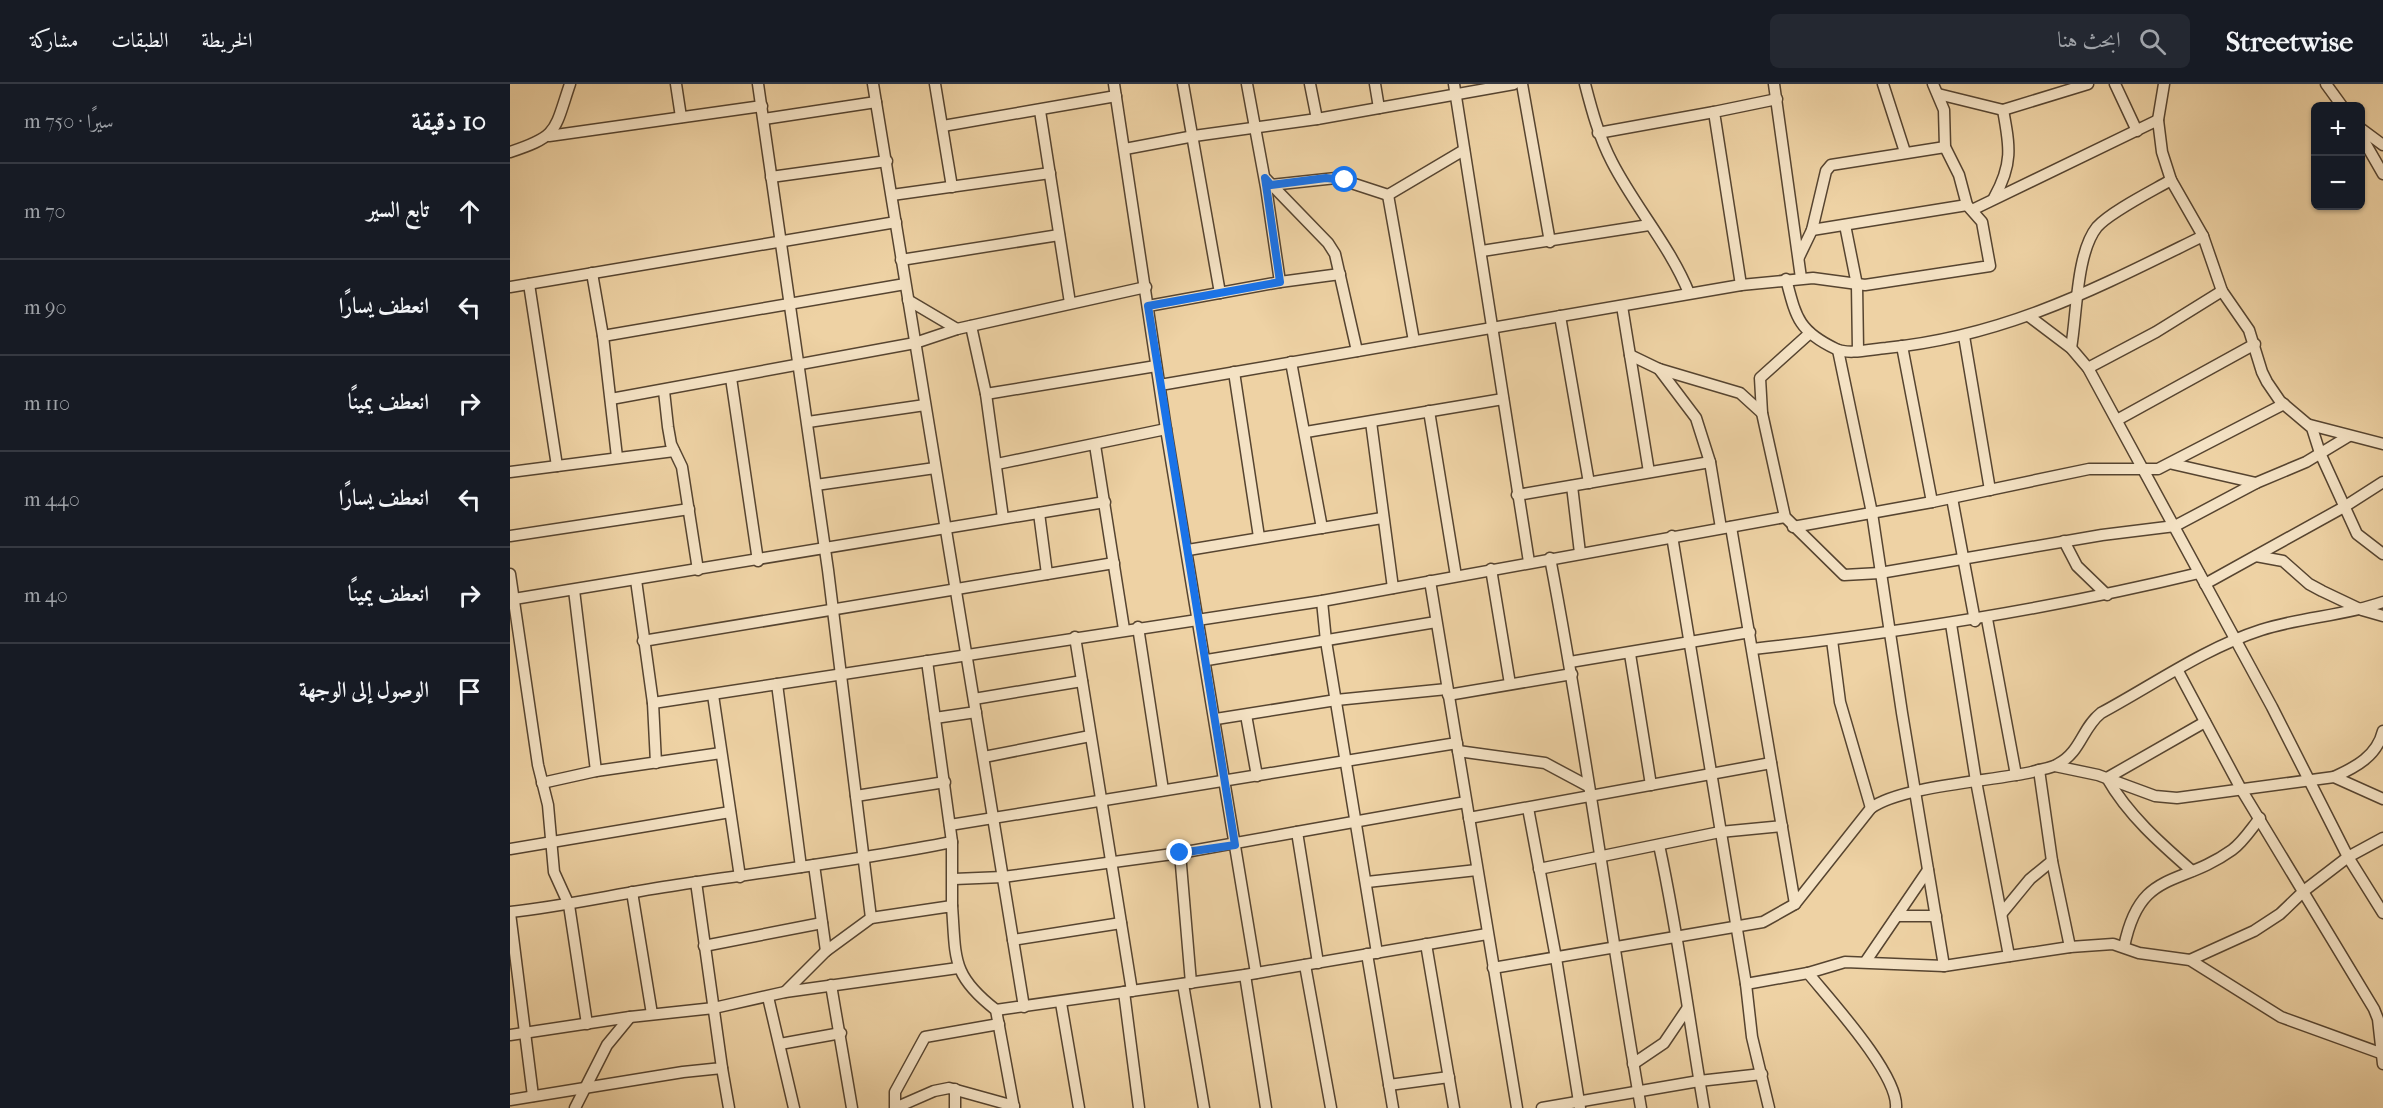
<!DOCTYPE html>
<html lang="ar">
<head>
<meta charset="utf-8">
<style>
  :root { --surface:#171b24; --page:#242831; --text:#f1f3f6; --muted:#9ea1a6; --line:#363941 }
  body { margin:0; font-family:"IM FELL French Canon",Amiri,serif; background:var(--page); color:var(--text); direction:rtl }
  .controls { position:absolute; right:18px; top:18px; display:grid; overflow:hidden; border-radius:9px; box-shadow:0 2px 4px #0004 }
  .controls button { width:54px; height:54px; display:grid; place-items:center; padding:0; border:0; border-bottom:2px solid var(--line); background:var(--surface); color:var(--text); font:30px sans-serif }
  .stop { position:absolute; width:18px; height:18px; margin:-14px; border:4px solid #1a73e8; border-radius:50%; background:#fff }
  .stop.end { background:#1a73e8; border-color:#fff; box-shadow:0 2px 6px #0008 }
  .list { margin:0; padding:0; list-style:none }
  h2 { display:flex; justify-content:space-between; align-items:center; height:78px; margin:0; padding:0 24px; font-size:26px }
  h2 small { font-size:20px; font-weight:400; color:var(--muted) }
  .list li { display:grid; grid-template-columns:39px 1fr auto; gap:18px; align-items:center; box-sizing:border-box; height:96px; padding:0 24px; border-top:2px solid var(--line) }
  .list b { display:block; font-size:22px; white-space:nowrap }
  .list em { font-size:20px; font-style:normal; color:var(--muted) }
  .icon { flex:none; width:33px; height:33px; fill:none; stroke:currentColor; stroke-width:2; stroke-linecap:round; stroke-linejoin:round }
  .map { position:relative; flex:none; width:1873px; height:1024px; overflow:hidden; direction:ltr }
  header { display:flex; align-items:center; gap:36px; box-sizing:border-box; height:84px; padding:0 30px; background:var(--surface); border-bottom:2px solid var(--line) }
  header strong { font-size:28px }
  nav { display:flex; gap:33px; margin-inline-start:auto; font-size:21px }
  .search { width:420px; height:54px; background:var(--page); display:flex; align-items:center; gap:15px; box-sizing:border-box; padding:0 21px; border-radius:9px; color:var(--muted); font-size:22px }
  main { display:flex }
  aside { flex:1; background:var(--surface) }
  .map>svg:first-child { display:block }
  .lines { fill:none; stroke-linecap:round; stroke-linejoin:round }
  .minor-casing { stroke:#564430; stroke-width:13 }
  .minor { stroke:#f4e2c4; stroke-width:10 }
  .route { stroke:#1a73e8; stroke-width:8 }
</style>
</head>
<body>
<header>
<strong>Streetwise</strong>
<div class="search"><svg class="icon" aria-label="search" viewBox="0 0 24 24"><circle cx="10" cy="10" r="6"/><path d="M15 15l6 6"/></svg>ابحث هنا</div>
<nav><a>الخريطة</a><a>الطبقات</a><a>مشاركة</a></nav>
</header>
<main>
<div class="map">
<svg width="1873" height="1024" viewBox="0 0 1873 1024">
  <rect width="100%" height="100%" fill="#eed2a4"/>
  <filter id="stains"><feTurbulence type="fractalNoise" baseFrequency=".00333" numOctaves="4"/><feColorMatrix values="0 0 0 0 .2 0 0 0 0 .09 0 0 0 0 .02 0 0 0 .5 -.17"/></filter>
  <radialGradient id="worn" r=".72"><stop offset=".6" stop-color="#630" stop-opacity="0"/><stop offset="1" stop-color="#630" stop-opacity=".3"/></radialGradient>
  <g class="lines">
    <g class="minor-casing">
      <g id="minor">
        <path d="M166 0 171 33"/>
        <path d="M248 0 318 486 361 834 316 867 275 908"/>
        <path d="M363 0 514 923"/>
        <path d="M425 0 442 103"/>
        <path d="M604 0 656 345 746 889"/>
        <path d="M673 0 710 209"/>
        <path d="M737 0 756 103 770 198 830 190"/>
        <path d="M800 0 807 35"/>
        <path d="M865 0 869 24"/>
        <path d="M944 0 1019 478"/>
        <path d="M1012 0 1040 158"/>
        <path d="M1075 0C1082 27 1089 53 1102 78 1125 123 1160 162 1179 209"/>
        <path d="M1264 0 1291 194"/>
        <path d="M1373 0 1395 68"/>
        <path d="M1605 0 1627 47"/>
        <path d="M1654 0 1648 36 1652 68 1661 96 1693 152 1712 207 1739 246 1752 288 1757 298 1770 317 1802 344 1810 369 1847 450 1873 470"/>
        <path d="M1816 0 1832 22"/>
        <path d="M1428 10 1493 26 1578 0"/>
        <path d="M530 27 560 219"/>
        <path d="M254 35 366 18"/>
        <path d="M433 42 606 12"/>
        <path d="M1850 44 1873 61"/>
        <path d="M1088 49 1204 28"/>
        <path d="M1850 50 1873 90"/>
        <path d="M39 52 252 22"/>
        <path d="M615 65 684 52 807 35 1004 0"/>
        <path d="M0 68C49 52 44 47 60 0"/>
        <path d="M261 93 377 77"/>
        <path d="M755 94 818 159 825 170 847 267"/>
        <path d="M761 101 826 94 878 111"/>
        <path d="M382 111 540 89"/>
        <path d="M878 111 904 257"/>
        <path d="M878 111 954 66"/>
        <path d="M1484 114C1503 80 1500 63 1493 26"/>
        <path d="M1462 126 1648 36"/>
        <path d="M1335 141 1347 201 1348 266"/>
        <path d="M1302 146 1457 121"/>
        <path d="M972 167 1139 141"/>
        <path d="M1289 173 1302 146 1316 87 1321 81 1435 63"/>
        <path d="M391 176 549 151"/>
        <path d="M82 189 93 252 107 373"/>
        <path d="M1276 195C1286 233 1288 247 1326 265 1339 271 1362 265 1376 264 1497 252 1587 204 1693 152"/>
        <path d="M19 200 47 382"/>
        <path d="M1231 201 1204 28 1267 15"/>
        <path d="M0 203 386 138"/>
        <path d="M398 216 447 245"/>
        <path d="M638 222 770 198"/>
        <path d="M1112 222 1139 388"/>
        <path d="M1050 232 1079 399"/>
        <path d="M1520 233 1561 264 1578 284 1762 623 1838 773 1873 829"/>
        <path d="M461 242 476 310 493 434"/>
        <path d="M1300 249 1250 294 1252 329 1275 433 1334 491 1370 489 1592 451 1665 442 1746 399 1796 378 1839 352"/>
        <path d="M93 252 395 200"/>
        <path d="M1454 252 1480 406"/>
        <path d="M1392 262 1422 418"/>
        <path d="M1561 264C1567 231 1566 169 1587 143 1600 128 1642 107 1661 96"/>
        <path d="M1328 266 1362 429 1392 629 1434 882"/>
        <path d="M1120 271 1149 285 1230 309 1252 329"/>
        <path d="M781 278 812 444"/>
        <path d="M1578 284 1646 248 1712 207"/>
        <path d="M1149 285 1186 334 1200 378 1211 444"/>
        <path d="M724 288 749 453"/>
        <path d="M221 294 248 477"/>
        <path d="M650 301 1231 201 1303 194 1355 201 1480 182 1472 138 1457 121 1449 91 1435 63 1434 26 1423 0"/>
        <path d="M154 307 158 343 161 360 172 383 188 486"/>
        <path d="M476 310 646 282"/>
        <path d="M101 315 405 259 447 245 636 203"/>
        <path d="M919 327 946 492"/>
        <path d="M1607 336 1745 260"/>
        <path d="M298 338 415 321"/>
        <path d="M861 338 883 504"/>
        <path d="M1800 341 1873 360"/>
        <path d="M796 348 993 315"/>
        <path d="M585 361 614 545"/>
        <path d="M487 380 656 345"/>
        <path d="M1663 380 1746 399"/>
        <path d="M0 388 164 367"/>
        <path d="M306 401 425 384"/>
        <path d="M1062 402 1070 469"/>
        <path d="M1007 411 1200 378"/>
        <path d="M1442 414 1465 537"/>
        <path d="M529 429 537 490"/>
        <path d="M1221 443 1285 820"/>
        <path d="M1283 443 1422 418 1579 385H1648L1774 320"/>
        <path d="M0 452 179 425"/>
        <path d="M1162 452 1236 900 1242 953 1259 1024"/>
        <path d="M1554 457 1567 482 1597 511"/>
        <path d="M678 466 872 434"/>
        <path d="M1746 472 1773 477 1799 500 1812 507 1852 526 1873 532"/>
        <path d="M1040 474C1075 656 1099 841 1131 1024"/>
        <path d="M981 485 1000 600"/>
        <path d="M0 490 28 681 38 721 44 788 59 821 77 940"/>
        <path d="M126 496 143 619 146 679"/>
        <path d="M920 497 1007 1024"/>
        <path d="M1695 500 1834 423 1873 398"/>
        <path d="M64 506 86 687"/>
        <path d="M4 515 595 418"/>
        <path d="M812 517 816 557 867 869"/>
        <path d="M1477 535 1506 691"/>
        <path d="M1441 540 1466 697 1499 872"/>
        <path d="M628 543 653 706"/>
        <path d="M565 553 622 907"/>
        <path d="M1322 556 1330 618 1361 724"/>
        <path d="M133 557 604 479"/>
        <path d="M1243 565C1394 548 1541 525 1689 489"/>
        <path d="M1120 570 1141 701"/>
        <path d="M697 576 926 538"/>
        <path d="M417 577 442 758V822"/>
        <path d="M1060 578 1240 548"/>
        <path d="M1668 587 1731 705 1864 925 1868 935 1873 980"/>
        <path d="M267 600 291 783"/>
        <path d="M203 611 230 793"/>
        <path d="M938 611 1062 590"/>
        <path d="M464 615 572 597"/>
        <path d="M143 619 812 517 1275 433"/>
        <path d="M736 631 747 692"/>
        <path d="M425 634 466 628"/>
        <path d="M706 635 826 616 937 605"/>
        <path d="M948 667 1035 679 1078 702"/>
        <path d="M474 673 580 652"/>
        <path d="M1545 682 1588 691 1645 712 1667 714 1824 693 1873 715"/>
        <path d="M1529 686 1542 777 1560 863"/>
        <path d="M1824 693C1846 683 1867 672 1873 647"/>
        <path d="M32 699 86 687 211 669"/>
        <path d="M346 712 435 698"/>
        <path d="M1018 724 1046 874 1070 1024"/>
        <path d="M959 734 1261 679"/>
        <path d="M440 741 947 659"/>
        <path d="M1149 761C1168 848 1179 936 1194 1024"/>
        <path d="M0 765 220 728"/>
        <path d="M304 781 316 867"/>
        <path d="M1029 785 1210 748 1272 742"/>
        <path d="M1682 787C1650 759 1618 731 1597 694L1695 638"/>
        <path d="M444 795 493 793 670 769"/>
        <path d="M857 798 967 786"/>
        <path d="M122 808 142 930"/>
        <path d="M0 828C56 822 111 809 167 801 259 787 351 776 442 758"/>
        <path d="M0 829 23 1012"/>
        <path d="M1492 829 1520 795 1542 777"/>
        <path d="M1387 832H1426"/>
        <path d="M361 834 442 822C446 875 441 891 486 926L504 1024"/>
        <path d="M503 856 611 839"/>
        <path d="M916 860 944 1024"/>
        <path d="M194 862 312 839"/>
        <path d="M1614 863C1630 784 1669 804 1722 766 1733 758 1741 745 1750 734"/>
        <path d="M857 870 883 1024"/>
        <path d="M1680 876 1744 847 1770 830 1795 806 1838 773 1873 754"/>
        <path d="M1356 877 1418 786"/>
        <path d="M808 879 787 748 956 718"/>
        <path d="M795 881 821 1024"/>
        <path d="M983 884 1253 838 1285 820 1361 724C1391 702 1482 697 1522 688 1530 685 1540 685 1548 680 1571 668 1572 644 1591 629 1643 601 1695 564 1751 546 1791 533 1834 532 1873 518"/>
        <path d="M1298 889C1320 916 1389 991 1386 1024"/>
        <path d="M735 891 756 1024"/>
        <path d="M681 899 670 769 787 748"/>
        <path d="M673 900 694 1024"/>
        <path d="M1236 900 1298 889 1335 878 1434 882 1560 863 1603 860 1629 869 1680 876 1771 933 1873 970"/>
        <path d="M321 901 342 1024"/>
        <path d="M614 908 629 1024"/>
        <path d="M258 913 284 1024"/>
        <path d="M551 919 569 1024"/>
        <path d="M486 926 735 891 977 850"/>
        <path d="M489 940 415 953 385 1008V1024L424 1007 439 1004 504 1022"/>
        <path d="M0 951 120 933 204 924 275 908 448 884"/>
        <path d="M270 960 331 949"/>
        <path d="M1123 980 1154 959 1177 925"/>
        <path d="M212 984 219 1024"/>
        <path d="M879 1001 939 993"/>
        <path d="M0 1016 173 988 212 984 186 798"/>
        <path d="M65 1024 97 961 120 933"/>
        <path d="M445 1024V1005"/>
        <path d="M1032 1024 1189 997 1252 990"/>
      </g>
    </g>
    <use href="#minor" class="minor"/>
  </g>
  <g class="lines">
    <path class="route" d="M670 769 725 761 638 222 770 198 755 94 761 101 816 94 835 96"/>
  </g>
  <rect width="100%" height="100%" filter="url(#stains)"/>
  <rect width="100%" height="100%" fill="url(#worn)"/>
</svg>
<div class="controls">
<button>+</button>
<button>−</button>
</div>
<div class="stop" style="left:835px;top:96px"></div>
<div class="stop end" style="left:670px;top:769px"></div>
</div>
<aside>
<h2>10 دقيقة<small>سيرًا · 750 m</small></h2>
<ul class="list">
<li><svg class="icon" aria-label="ahead" viewBox="0 0 24 24"><path d="M12 20V5M6 11l6-6 6 6"/></svg><div><b>تابع السير</b></div><em>70 m</em></li>
<li><svg class="icon" aria-label="left" viewBox="0 0 24 24"><path d="M17 20v-9H6M10 6l-5 5 5 5"/></svg><div><b>انعطف يسارًا</b></div><em>90 m</em></li>
<li><svg class="icon" aria-label="right" viewBox="0 0 24 24"><path d="M7 20v-9h11M14 6l5 5-5 5"/></svg><div><b>انعطف يمينًا</b></div><em>110 m</em></li>
<li><svg class="icon" aria-label="left" viewBox="0 0 24 24"><path d="M17 20v-9H6M10 6l-5 5 5 5"/></svg><div><b>انعطف يسارًا</b></div><em>440 m</em></li>
<li><svg class="icon" aria-label="right" viewBox="0 0 24 24"><path d="M7 20v-9h11M14 6l5 5-5 5"/></svg><div><b>انعطف يمينًا</b></div><em>40 m</em></li>
<li><svg class="icon" aria-label="arrive" viewBox="0 0 24 24"><path d="M6 21V4h12l-3 4 3 4H6"/></svg><div><b>الوصول إلى الوجهة</b></div></li>
</ul>
</aside>
</main>
</body>
</html>
